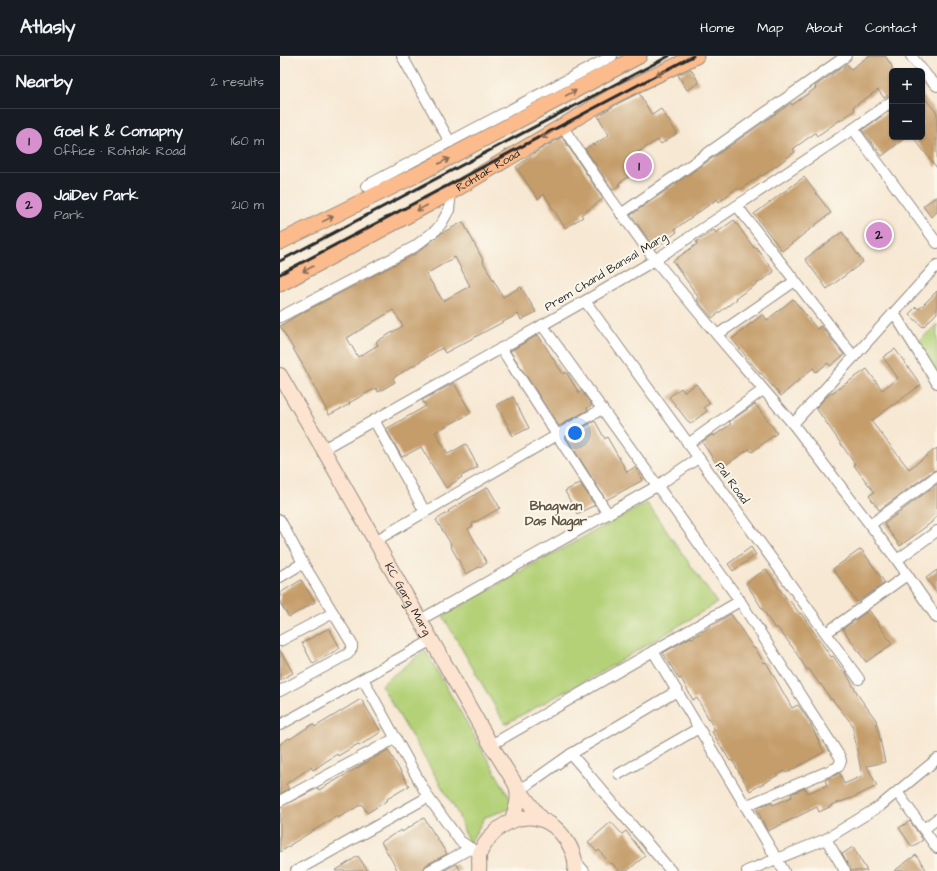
<!DOCTYPE html>
<html lang="en">
<head>
<meta charset="utf-8">
<style>
  :root { --surface:#171b24; --page:#242831; --text:#f1f3f6; --muted:#9ea1a6; --line:#363941; --accent:#d690ce }
  body { margin:0; font-family:"Architects Daughter",sans-serif; background:var(--page); color:var(--text) }
  .controls { position:absolute; right:12px; top:12px; display:grid; overflow:hidden; border-radius:6px; box-shadow:0 1px 3px #0004 }
  .controls button { width:36px; height:36px; display:grid; place-items:center; padding:0; border:0; border-bottom:1px solid var(--line); background:var(--surface); color:var(--text); font:20px sans-serif }
  .you { position:absolute; left:295px; top:377px; width:14px; height:14px; margin:-10px; border:3px solid #fff; border-radius:50%; background:#1a73e8; box-shadow:0 0 0 6px #1a73e833 }
  .badge { display:grid; place-items:center; width:26px; height:26px; border-radius:50%; background:var(--accent); color:#111; font-size:13px; font-weight:700 }
  .pin { position:absolute; translate:-50% -50%; border:2px solid #fff; box-shadow:0 1px 4px #0006 }
  .list { margin:0; padding:0; list-style:none }
  h2 { display:flex; justify-content:space-between; align-items:center; height:52px; margin:0; padding:0 16px; font-size:17px }
  h2 small { font-size:13px; font-weight:400; color:var(--muted) }
  .list li { display:grid; grid-template-columns:26px 1fr auto; gap:12px; align-items:center; box-sizing:border-box; height:64px; padding:0 16px; border-top:1px solid var(--line) }
  .list b { display:block; font-size:15px; white-space:nowrap }
  .list p { margin:0; font-size:13px; white-space:nowrap; color:var(--muted) }
  .list em { font-size:13px; font-style:normal; color:var(--muted) }
  .map { position:relative; flex:none; width:657px; height:815px; overflow:hidden }
  header { display:flex; align-items:center; gap:24px; box-sizing:border-box; height:56px; padding:0 20px; background:var(--surface); border-bottom:1px solid var(--line) }
  header strong { font-size:19px }
  nav { display:flex; gap:22px; margin-inline-start:auto; font-size:14px }
  main { display:flex }
  aside { flex:1; background:var(--surface) }
  .map>svg:first-child { display:block }
  .green { fill:#b4d178; stroke:#707e52 }
  .building { fill:#c59d6a; fill-rule:evenodd }
  .lines { fill:none; stroke-linecap:round; stroke-linejoin:round }
  .street-casing { stroke:#918a7f; stroke-width:12 }
  .secondary-casing { stroke:#918a7f; stroke-width:16 }
  .primary-casing { stroke:#918a7f; stroke-width:17 }
  .street { stroke:#fff; stroke-width:10 }
  .secondary { stroke:#fde4d1; stroke-width:14 }
  .primary { stroke:#fbbb8c; stroke-width:15 }
  .rail { stroke:#2b2b2b; stroke-width:3 }
  .oneway { stroke:#896c57 }
  .labels { text-anchor:middle; dominant-baseline:central; stroke-width:4; stroke-linejoin:round; paint-order:stroke }
  .street-label { font-size:12px; fill:#2b2b2b; stroke:#fbf7ec }
  .neighbourhood-label { font-size:13px; font-weight:bold; fill:#615341; stroke:#fbf7ec }
</style>
</head>
<body>
<header>
<strong>Atlasly</strong>
<nav><a>Home</a><a>Map</a><a>About</a><a>Contact</a></nav>
</header>
<main>
<aside>
<h2>Nearby<small>2 results</small></h2>
<ul class="list">
<li><span class="badge">1</span><div><b>Goel K &amp; Comapny</b><p>Office · Rohtak Road</p></div><em>160 m</em></li>
<li><span class="badge">2</span><div><b>JaiDev Park</b><p>Park</p></div><em>210 m</em></li>
</ul>
</aside>
<div class="map">
<svg width="657" height="815" viewBox="0 0 657 815">
  <rect width="100%" height="100%" fill="#fbf7ec"/>
  <filter id="ink" filterUnits="userSpaceOnUse"><feTurbulence type="fractalNoise" baseFrequency=".025" numOctaves="2"/><feDisplacementMap in="SourceGraphic" scale="8" xChannelSelector="R" yChannelSelector="G"/><feConvolveMatrix kernelMatrix="1 2 1 2 8 2 1 2 1" color-interpolation-filters="sRGB"/></filter>
  <filter id="wash" filterUnits="userSpaceOnUse"><feTurbulence type="fractalNoise" baseFrequency=".012" numOctaves="4" result="noise"/><feDisplacementMap in="SourceGraphic" scale="16" xChannelSelector="R" yChannelSelector="G"/><feGaussianBlur stdDeviation="0.9" result="paint"/><feColorMatrix in="noise" values="0 0 0 0 0 0 0 0 0 0 0 0 0 0 0 0 0 1.4 0 .05"/><feComposite in="paint" operator="in"/></filter>
  <g filter="url(#wash)">
    <rect width="100%" height="100%" fill="#f7e8d3"/>
    <g class="green">
      <path d="M657 268V327L634 290Z"/>
      <path d="M367 447 437 547 323 615 225 668 163 560 252 509Z"/>
      <path d="M145 594 235 751 205 761 189 788 178 758 101 629Z"/>
    </g>
    <g id="blocks">
      <g class="building">
        <path d="M589 0H605L612 10V36L604 42 598 34 573 51 575 54 560 65V64L537 80 535 77 513 93 515 96 482 120 481 119 459 134 457 132 439 146 437 143 395 173 397 176 375 193 351 159 511 47 512 49 536 32 535 30 567 8 571 13Z"/>
        <path d="M411 13 419 27 407 34 398 19Z"/>
        <path d="M359 37 372 59 381 53 397 77 381 88 378 84 358 96 366 109 338 128 340 129 333 134 305 93 313 88 314 89 329 79 318 60 339 47Z"/>
        <path d="M642 39 657 57V112L633 81H642Z"/>
        <path d="M609 55 612 58V81H626L602 100 582 74Z"/>
        <path d="M282 81 323 143 301 159 303 161 285 172 264 138 258 143 236 111 261 93Z"/>
        <path d="M524 121 551 157 502 195 474 158Z"/>
        <path d="M657 140V156L651 161 643 150Z"/>
        <path d="M454 164 474 192 476 191 494 216 456 242 457 243 432 262 417 244 419 242 393 205 417 188 416 186 434 174 436 177Z"/>
        <path d="M183 166 204 206H203L223 241 241 231 256 256 241 264 238 258 165 297 162 292 113 322 115 326 98 336 96 332 69 347 70 348 49 359 25 313 0 270 18 259 137 197 162 177ZM175 201 190 230 163 245 146 218ZM113 254 123 270 96 286 98 289 78 301 67 282Z"/>
        <path d="M562 176 583 206 547 233 525 203Z"/>
        <path d="M657 235V257L643 271 629 258 636 251 639 253Z"/>
        <path d="M513 243 537 273 541 270 564 299 550 310 548 307 536 316 533 312 501 340 481 317 480 318 452 283 483 258 487 264Z"/>
        <path d="M258 279 283 318 286 316 299 337 302 335 312 349 307 352 308 354 279 370 230 295Z"/>
        <path d="M615 293 641 329 591 365 629 413 657 392V414L653 415 599 454 589 440 594 436 573 408H575L536 352 546 341 587 313 602 334 618 322 603 301Z"/>
        <path d="M174 327 191 357 155 376 168 398 186 388 198 411 181 420 182 421 166 432 141 391 122 401 106 373 146 350 142 344Z"/>
        <path d="M416 328 430 347 424 351 427 355 410 368 389 341 401 332 404 336Z"/>
        <path d="M233 341 249 372 233 380 217 349Z"/>
        <path d="M475 348 497 377 472 396 469 393 440 413 422 386 433 378 434 380 451 368 449 366Z"/>
        <path d="M315 365 325 383 327 381 347 416 355 411 363 424 326 444 286 381Z"/>
        <path d="M300 427 315 449 297 458 285 435Z"/>
        <path d="M657 428V461L652 465V466L620 490 604 468Z"/>
        <path d="M208 431 220 452 192 468 193 470 188 473 207 507 186 518 170 489 171 488 156 464 169 456 168 455Z"/>
        <path d="M471 491 476 499 453 515 448 508Z"/>
        <path d="M581 493 605 527 577 546 553 513Z"/>
        <path d="M486 513 508 545 509 544 520 558 521 557 551 601 553 600 564 616 565 615 580 642 596 664 605 706 587 710 597 730 572 742 551 749 552 750 539 756 537 751 488 775 476 752 491 746 493 749 512 741 511 738 525 732 528 737 547 729 545 724 560 717 564 728 582 720 572 668 552 643 551 644 541 628 540 629 529 613 527 614 513 592 497 571 495 573 466 527Z"/>
        <path d="M657 514V537L646 522Z"/>
        <path d="M21 524 35 546 9 561 0 547V537Z"/>
        <path d="M589 554 612 588 586 606 563 573Z"/>
        <path d="M451 558 474 593 475 592 484 607 486 606 512 652 518 649 529 665 544 696 506 717 505 715 470 735 452 704 450 705 432 676 435 674 417 642 413 644 401 622 399 623 383 597 411 581 412 582Z"/>
        <path d="M49 572 60 592 33 608 22 587Z"/>
        <path d="M0 594 13 617 0 624Z"/>
        <path d="M81 643 101 676 79 690 78 688 58 700 57 698 33 714 31 711 6 728 9 733 0 738V688L9 682 10 683 33 668 35 671Z"/>
        <path d="M108 694 129 730 107 743 108 744 87 757 82 748 58 762 57 760 10 789V790L0 796V751L38 732 39 734Z"/>
        <path d="M144 762 167 798 146 809 143 815H118L101 786 121 774 122 776Z"/>
        <path d="M630 765 643 784 632 791 619 772Z"/>
        <path d="M331 766 342 778 346 775 365 800 347 815H339L332 807 330 808 319 794 317 796 308 786Z"/>
        <path d="M573 791 587 815H571L562 798Z"/>
        <path d="M636 799 647 815H614Z"/>
        <path d="M78 800 88 815H55Z"/>
        <path d="M176 808 181 815H163Z"/>
      </g>
    </g>
  </g>
  <g filter="url(#ink)">
    <use href="#blocks" fill-opacity="0" stroke="#918a7f" stroke-width="1"/>
    <g class="lines">
      <g class="street-casing">
        <g id="street">
          <path d="M122 0 170 86"/>
          <path d="M631 0 648 21 657 30"/>
          <path d="M282 70 331 143 375 204 437 279 513 368 617 504 657 562"/>
          <path d="M573 73 657 187"/>
          <path d="M86 130 332 0"/>
          <path d="M457 150 574 301"/>
          <path d="M341 158 566 0"/>
          <path d="M305 245 579 623"/>
          <path d="M614 257 657 327"/>
          <path d="M0 261 134 191 156 174 161 168 169 154 171 136"/>
          <path d="M437 279 515 225"/>
          <path d="M221 292 328 458"/>
          <path d="M94 364 145 456"/>
          <path d="M513 368 657 209"/>
          <path d="M408 388 483 334"/>
          <path d="M43 393 305 245 375 204 573 73 612 45"/>
          <path d="M0 464 23 507 72 588V592L68 598 0 635"/>
          <path d="M590 469 657 420"/>
          <path d="M95 485 322 353"/>
          <path d="M617 504 657 475"/>
          <path d="M0 521 23 507"/>
          <path d="M460 545 560 701 561 705 558 711 465 750"/>
          <path d="M140 564 377 430 418 402"/>
          <path d="M546 577 627 519"/>
          <path d="M0 585 53 557"/>
          <path d="M373 595 504 815"/>
          <path d="M83 623 148 741 180 785 199 798"/>
          <path d="M0 669 152 584"/>
          <path d="M211 689 460 545 262 269"/>
          <path d="M291 698 397 635"/>
          <path d="M339 718 419 672"/>
          <path d="M240 734 291 698 391 815"/>
          <path d="M617 736 657 792"/>
          <path d="M0 745 116 682"/>
          <path d="M644 773 657 763"/>
          <path d="M546 783 565 815"/>
          <path d="M297 807 304 815"/>
          <path d="M16 815 148 741"/>
          <path d="M149 815 191 792"/>
          <path d="M467 815 546 783 600 750 657 703"/>
        </g>
      </g>
      <g class="secondary-casing">
        <g id="secondary">
          <path id="s1" d="M0 319 43 393 211 689 236 729 261 763"/>
          <path d="M231 765C236 753 240 742 236 729"/>
          <path d="M199 815C200 810 198 801 200 797 202 791 207 786 210 781 222 767 241 758 259 763 279 768 298 795 295 815"/>
        </g>
      </g>
      <g class="primary-casing">
        <g id="primary">
          <path d="M0 186 138 118 359 0"/>
          <path id="s2" d="M0 228 171 136 335 39 416 0"/>
        </g>
      </g>
      <use href="#street" class="street"/>
      <use href="#secondary" class="secondary"/>
      <use href="#primary" class="primary"/>
      <g class="rail">
        <path d="M0 205 389 0"/>
        <path d="M0 218 413 0"/>
      </g>
    </g>
    <defs><path id="oneway-shaft" d="M-6 0H5M1.5-3L5.5 0L1.5 3" fill="none" stroke-width="1.6" stroke-linecap="round" stroke-linejoin="round"/></defs>
    <g class="oneway">
      <use href="#oneway-shaft" transform="translate(381 17) rotate(154)"/>
      <use href="#oneway-shaft" transform="translate(291 37) rotate(-28)"/>
      <use href="#oneway-shaft" transform="translate(267 79) rotate(149)"/>
      <use href="#oneway-shaft" transform="translate(164 105) rotate(-28)"/>
      <use href="#oneway-shaft" transform="translate(142 152) rotate(152)"/>
      <use href="#oneway-shaft" transform="translate(48 163) rotate(-26)"/>
      <use href="#oneway-shaft" transform="translate(28 213) rotate(152)"/>
    </g>
  </g>
  <g class="labels">
    <g class="street-label">
      <text stroke="none"><textPath href="#s2" startOffset="237">Rohtak Road</textPath></text>
      <text transform="translate(326 216) rotate(-31)">Prem Chand Bansal Marg</text>
      <text transform="translate(452 427) rotate(54)">Pal Road</text>
      <text stroke="none"><textPath href="#s1" startOffset="258">KC Garg Marg</textPath></text>
    </g>
    <g class="neighbourhood-label">
      <text x="276" y="450">Bhagwan<tspan x="276" dy="15">Das Nagar</tspan></text>
    </g>
  </g>
</svg>
<div class="controls">
<button>+</button>
<button>−</button>
</div>
<div class="you"></div>
<div class="pin badge" style="left:359px;top:110px">1</div>
<div class="pin badge" style="left:599px;top:179px">2</div>
</div>
</main>
</body>
</html>
